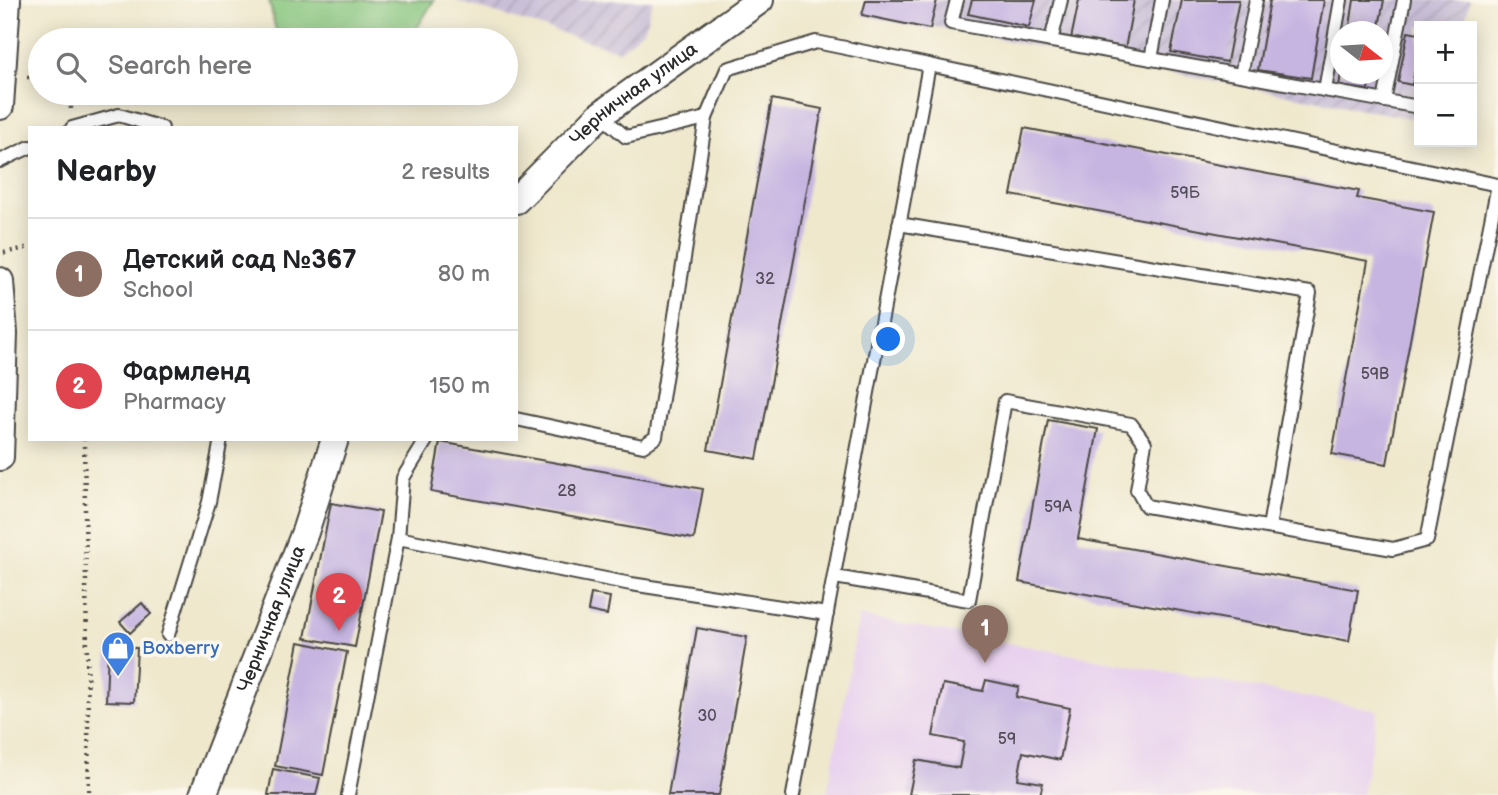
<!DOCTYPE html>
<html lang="en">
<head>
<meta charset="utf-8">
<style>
  :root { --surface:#fff; --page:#f6f6f6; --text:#202124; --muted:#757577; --line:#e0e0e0; --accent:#b5179e }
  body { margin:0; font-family:"Balsamiq Sans",sans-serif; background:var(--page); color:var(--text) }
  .controls { position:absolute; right:21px; top:21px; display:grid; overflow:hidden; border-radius:0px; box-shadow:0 4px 18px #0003 }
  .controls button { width:63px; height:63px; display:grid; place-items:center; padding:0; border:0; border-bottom:2px solid var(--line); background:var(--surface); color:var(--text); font:35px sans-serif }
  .compass { position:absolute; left:1330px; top:21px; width:63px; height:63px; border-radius:50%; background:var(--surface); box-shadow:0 4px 18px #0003; rotate:107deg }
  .you { position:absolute; left:889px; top:340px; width:24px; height:24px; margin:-18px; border:5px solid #fff; border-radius:50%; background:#1a73e8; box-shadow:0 0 0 10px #1a73e833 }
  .badge { display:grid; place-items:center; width:46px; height:46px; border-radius:50%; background:var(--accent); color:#fff; font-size:23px; font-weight:700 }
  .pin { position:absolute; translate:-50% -58px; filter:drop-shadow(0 2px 4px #0008) }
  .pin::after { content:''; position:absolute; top:37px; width:24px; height:21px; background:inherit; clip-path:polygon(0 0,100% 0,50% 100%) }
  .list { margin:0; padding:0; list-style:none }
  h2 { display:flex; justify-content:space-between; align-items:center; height:91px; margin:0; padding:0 28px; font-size:30px }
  h2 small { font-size:23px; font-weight:400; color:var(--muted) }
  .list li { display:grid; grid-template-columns:46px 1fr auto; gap:21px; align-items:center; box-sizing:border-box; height:112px; padding:0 28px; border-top:2px solid var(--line) }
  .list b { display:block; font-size:26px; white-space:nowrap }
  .list p { margin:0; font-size:23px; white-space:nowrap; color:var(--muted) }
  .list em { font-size:23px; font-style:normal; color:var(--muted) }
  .icon { flex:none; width:38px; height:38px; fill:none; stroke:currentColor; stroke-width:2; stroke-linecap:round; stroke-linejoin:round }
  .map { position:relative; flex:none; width:1498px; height:795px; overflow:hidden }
  .search { position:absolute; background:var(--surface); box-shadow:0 4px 18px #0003; left:28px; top:28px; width:490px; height:77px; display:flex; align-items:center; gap:18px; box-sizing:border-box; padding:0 24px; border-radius:38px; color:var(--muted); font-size:26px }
  .panel { position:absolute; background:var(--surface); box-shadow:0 4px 18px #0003; left:28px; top:126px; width:490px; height:315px; border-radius:0px }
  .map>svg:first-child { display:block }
  .built { fill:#e8d2ee }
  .industrial { fill:url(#industrial-furrows); fill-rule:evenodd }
  .grass { fill:#86c57d; stroke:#587854; stroke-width:2 }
  .building { fill:#c6b4e1 }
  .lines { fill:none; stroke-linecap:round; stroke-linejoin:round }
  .service-casing { stroke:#484743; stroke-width:16 }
  .minor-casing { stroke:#484743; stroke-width:30 }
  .path { stroke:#484743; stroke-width:4.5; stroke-dasharray:2 5; stroke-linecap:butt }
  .service { stroke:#fff; stroke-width:12 }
  .minor { stroke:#fff; stroke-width:26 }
  .labels { text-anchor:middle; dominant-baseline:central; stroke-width:7; stroke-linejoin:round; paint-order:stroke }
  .number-label { font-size:16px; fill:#524d58 }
  .street-label { font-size:19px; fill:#2b2b2b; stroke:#fbf7ec }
  .shop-label { font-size:19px; fill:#366cbe; stroke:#fbf7ec; text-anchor:start }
</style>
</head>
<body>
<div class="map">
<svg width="1498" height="795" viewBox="0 0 1498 795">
  <defs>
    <pattern id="industrial-furrows" width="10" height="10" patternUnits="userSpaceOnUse" patternTransform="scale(1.75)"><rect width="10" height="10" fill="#c9bfd7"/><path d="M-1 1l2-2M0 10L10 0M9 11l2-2" fill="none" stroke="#ada4b9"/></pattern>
  </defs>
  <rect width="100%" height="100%" fill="#fbf7ec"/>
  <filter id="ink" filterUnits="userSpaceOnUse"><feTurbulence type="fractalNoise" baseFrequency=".0143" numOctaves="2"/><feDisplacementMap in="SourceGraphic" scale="14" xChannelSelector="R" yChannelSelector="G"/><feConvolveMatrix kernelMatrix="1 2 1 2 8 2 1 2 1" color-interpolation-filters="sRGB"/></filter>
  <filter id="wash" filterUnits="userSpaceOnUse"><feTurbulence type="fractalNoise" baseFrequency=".00686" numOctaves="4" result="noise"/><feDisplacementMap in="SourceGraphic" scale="28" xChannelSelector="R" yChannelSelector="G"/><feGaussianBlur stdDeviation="1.57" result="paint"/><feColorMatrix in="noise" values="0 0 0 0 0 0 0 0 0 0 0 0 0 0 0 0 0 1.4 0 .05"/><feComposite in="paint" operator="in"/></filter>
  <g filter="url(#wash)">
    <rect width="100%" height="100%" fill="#efe8cd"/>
    <path class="built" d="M859 616 1378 710 1362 795H827Z"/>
    <g class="industrial">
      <path d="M453 0H653L644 29 620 51Z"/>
      <path d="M866 0H1470L1464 26H1419V120L863 13ZM1340 32H1382V74H1340Z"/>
    </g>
    <path class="grass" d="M269 0H434L411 38 404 40H278Z"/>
    <g id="blocks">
      <g class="building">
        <path d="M866 0H937L930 29 862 15Z"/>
        <path d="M972 0H1036L1029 27 968 14Z"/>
        <path d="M1079 0H1134L1125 49 1071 39Z"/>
        <path d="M1182 0H1239L1227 62 1171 52Z"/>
        <path d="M1270 0H1324L1311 78 1258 70Z"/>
        <path d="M1354 0H1384L1378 32H1349Z"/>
        <path d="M1408 32 1419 34V53L1412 85 1398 82Z"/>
        <path d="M1341 74H1371L1368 90 1339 86Z"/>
        <path d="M772 99 822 109 757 459 708 450Z"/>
        <path d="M1024 128 1359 191 1357 198 1434 212 1387 464 1332 454 1368 261 1011 195Z"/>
        <path d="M1048 420 1098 429 1078 539 1358 590 1349 641 1019 582Z"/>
        <path d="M440 442 703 489 694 539 431 492Z"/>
        <path d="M331 503 381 512 355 647 305 638Z"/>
        <path d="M591 594 610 597 607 615 588 611Z"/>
        <path d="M142 603 151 614 130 633 120 622Z"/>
        <path d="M697 628 747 637 719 795H668Z"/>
        <path d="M299 642 347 652 323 775 275 766Z"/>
        <path d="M108 647 137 648 134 702 106 701Z"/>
        <path d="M986 680 1019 687 1016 697 1070 708 1060 760 1023 752 1018 779 1043 783 1040 795H909L916 760 959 768 964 742 933 736 943 684 983 691Z"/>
        <path d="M273 769 320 778 316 795H268Z"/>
      </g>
    </g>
  </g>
  <g filter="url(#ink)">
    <use href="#blocks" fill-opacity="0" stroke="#484743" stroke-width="2"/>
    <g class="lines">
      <g class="service-casing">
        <g id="service">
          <path d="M957 0 951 23 1419 107"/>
          <path d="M1051 41 1061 0"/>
          <path d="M1151 59 1162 0"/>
          <path d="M929 65 1498 185"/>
          <path d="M1241 75 1256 0"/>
          <path d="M1325 90 1341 0"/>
          <path d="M1384 101 1404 0"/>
          <path d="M600 115 626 137 706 118"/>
          <path d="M72 128 119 115 162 128"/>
          <path d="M0 161 30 147"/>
          <path d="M899 224 1310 293 1269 527"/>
          <path d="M516 419 643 446 656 437 706 118 727 69 816 42 929 65 793 795"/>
          <path d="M427 439 403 478 398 538 631 584 827 614"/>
          <path d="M835 577 969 600 1005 401 1131 424 1145 443 1137 490 1146 506 1393 549 1427 540 1498 185"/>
          <path d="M168 635 209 502 221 439"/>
          <path d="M348 795 398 538"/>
        </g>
      </g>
      <g class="minor-casing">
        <g id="minor">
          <path d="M0 106 7 0"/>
          <path id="s1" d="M516 200 600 115 760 0"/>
          <path d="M0 281 4 334 0 457"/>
          <path id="s2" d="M203 795 305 532 335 439"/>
        </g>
      </g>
      <g class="path">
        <path d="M66 30 67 40"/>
        <path d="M27 77H40"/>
        <path d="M70 93 71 109"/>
        <path d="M4 253 30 247"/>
        <path d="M84 439 89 795"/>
      </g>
      <use href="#service" class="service"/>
      <use href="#minor" class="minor"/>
    </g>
  </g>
  <defs>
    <g id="shop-pin" transform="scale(1.75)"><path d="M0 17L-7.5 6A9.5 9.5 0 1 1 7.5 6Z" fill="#3f7fe0" stroke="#fbf7ec"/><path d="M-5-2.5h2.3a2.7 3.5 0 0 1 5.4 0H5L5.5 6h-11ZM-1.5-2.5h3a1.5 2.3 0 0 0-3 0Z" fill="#fff"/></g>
  </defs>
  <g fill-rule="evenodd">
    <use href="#shop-pin" x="118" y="648"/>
  </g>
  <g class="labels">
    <g class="number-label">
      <text x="1185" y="193">59Б</text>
      <text x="765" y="279">32</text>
      <text x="1375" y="374">59В</text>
      <text x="567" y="491">28</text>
      <text x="1058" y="507">59А</text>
      <text x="707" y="716">30</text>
      <text x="1007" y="739">59</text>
    </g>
    <g class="street-label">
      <text stroke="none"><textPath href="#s1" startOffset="159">Черничная улица</textPath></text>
      <text stroke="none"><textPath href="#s2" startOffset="189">Черничная улица</textPath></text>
    </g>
    <g class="shop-label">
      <text x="142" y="648">Boxberry</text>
    </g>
  </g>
</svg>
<div class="controls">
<button>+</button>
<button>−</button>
</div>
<svg class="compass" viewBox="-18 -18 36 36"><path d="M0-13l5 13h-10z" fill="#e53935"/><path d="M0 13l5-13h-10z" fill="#757577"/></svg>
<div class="you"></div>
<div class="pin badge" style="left:985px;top:663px;background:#8d6e63">1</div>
<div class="pin badge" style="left:339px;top:631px;background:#e0444e">2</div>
<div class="search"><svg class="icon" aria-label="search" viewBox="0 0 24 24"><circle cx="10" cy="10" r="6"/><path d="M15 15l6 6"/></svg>Search here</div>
<section class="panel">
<h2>Nearby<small>2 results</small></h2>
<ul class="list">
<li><span class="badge" style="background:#8d6e63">1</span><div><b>Детский сад №367</b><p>School</p></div><em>80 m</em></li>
<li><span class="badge" style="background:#e0444e">2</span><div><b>Фармленд</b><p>Pharmacy</p></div><em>150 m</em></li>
</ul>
</section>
</div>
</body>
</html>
